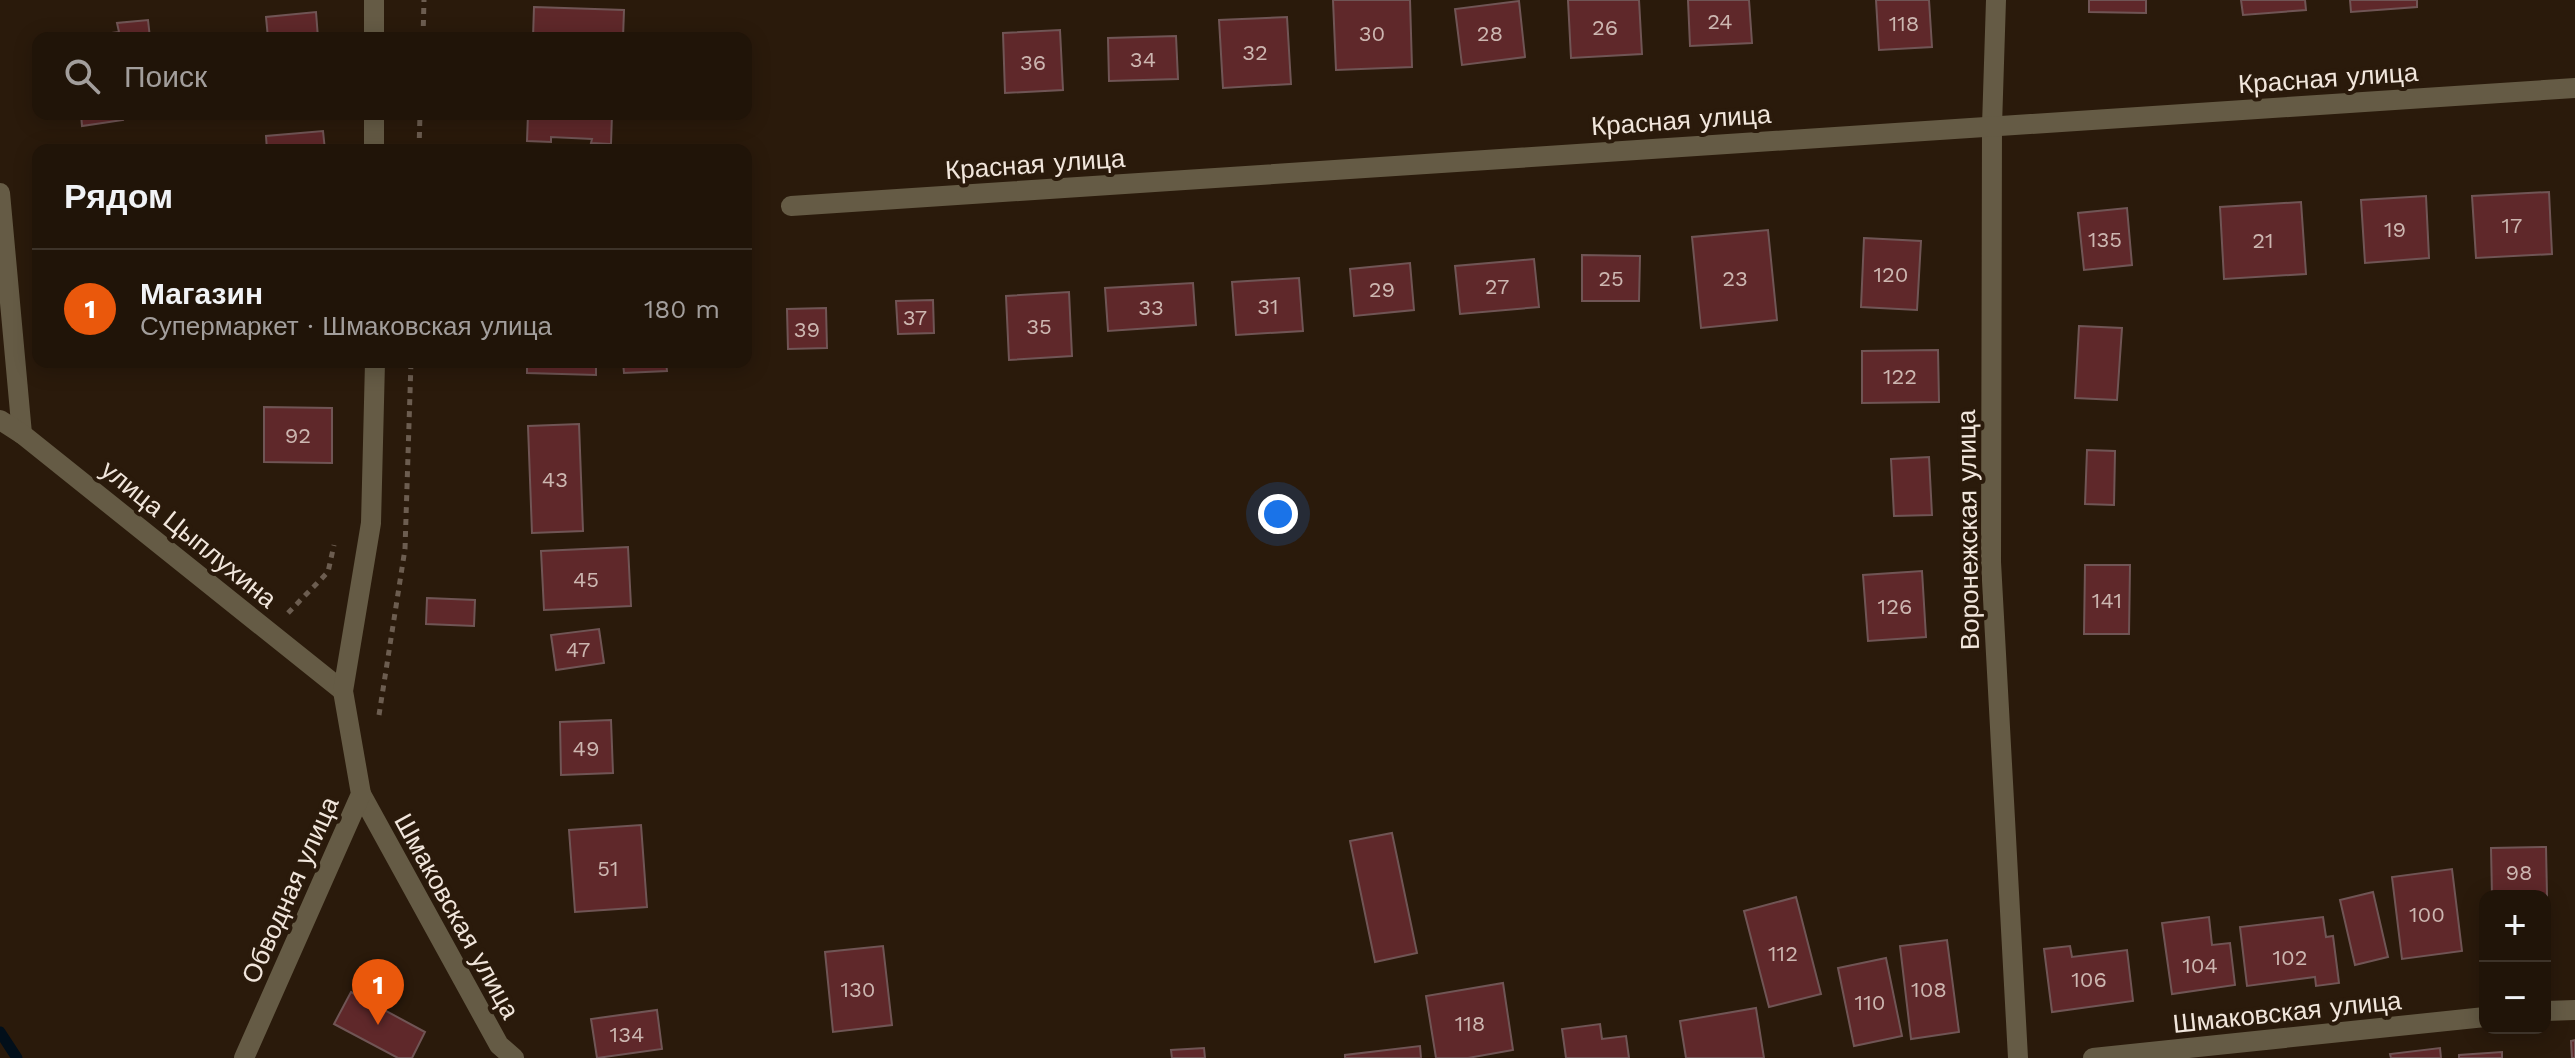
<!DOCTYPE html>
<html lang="ru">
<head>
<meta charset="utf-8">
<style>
  :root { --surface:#201408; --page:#281d12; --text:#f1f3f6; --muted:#a29e9c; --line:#3d3329; --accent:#ea580c }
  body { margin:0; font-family:"Work Sans",sans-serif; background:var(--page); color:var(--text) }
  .controls { position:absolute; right:24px; bottom:24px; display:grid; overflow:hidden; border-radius:16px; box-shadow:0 4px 20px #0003 }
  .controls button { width:72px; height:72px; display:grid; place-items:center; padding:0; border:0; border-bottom:2px solid var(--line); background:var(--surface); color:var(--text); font:40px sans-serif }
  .you { position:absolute; left:1278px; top:514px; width:28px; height:28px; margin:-20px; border:6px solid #fff; border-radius:50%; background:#1a73e8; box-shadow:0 0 0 12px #1a73e833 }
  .badge { display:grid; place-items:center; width:52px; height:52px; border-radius:50%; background:var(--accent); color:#fff; font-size:26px; font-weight:700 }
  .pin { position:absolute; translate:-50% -66px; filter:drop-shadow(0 2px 4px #0008) }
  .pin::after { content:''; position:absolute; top:42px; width:28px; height:24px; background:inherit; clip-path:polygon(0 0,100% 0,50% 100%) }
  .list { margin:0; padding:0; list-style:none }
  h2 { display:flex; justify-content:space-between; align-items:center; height:104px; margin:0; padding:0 32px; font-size:34px }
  h2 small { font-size:26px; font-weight:400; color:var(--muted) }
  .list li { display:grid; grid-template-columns:52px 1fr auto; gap:24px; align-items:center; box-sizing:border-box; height:120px; padding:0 32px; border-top:2px solid var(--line) }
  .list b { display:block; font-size:30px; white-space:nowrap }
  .list p { margin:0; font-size:26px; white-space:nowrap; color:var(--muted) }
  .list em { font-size:26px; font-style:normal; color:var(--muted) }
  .icon { flex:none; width:44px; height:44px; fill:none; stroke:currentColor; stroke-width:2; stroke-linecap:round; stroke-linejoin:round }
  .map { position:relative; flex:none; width:2575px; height:1058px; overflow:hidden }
  .search { position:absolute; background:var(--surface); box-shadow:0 4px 20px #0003; left:32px; top:32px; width:720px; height:88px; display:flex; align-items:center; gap:20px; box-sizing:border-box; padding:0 28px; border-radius:16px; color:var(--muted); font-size:30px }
  .panel { position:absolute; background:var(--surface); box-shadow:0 4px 20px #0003; left:32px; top:144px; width:720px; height:224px; border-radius:16px }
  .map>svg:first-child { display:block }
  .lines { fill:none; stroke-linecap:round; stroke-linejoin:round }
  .stream { stroke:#020f1a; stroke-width:11 }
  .building { fill:#5f282a; stroke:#705555; stroke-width:2 }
  .path { stroke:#6c5d50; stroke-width:5; stroke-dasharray:6 6; stroke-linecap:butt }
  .minor { stroke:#655b45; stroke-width:20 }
  .labels { text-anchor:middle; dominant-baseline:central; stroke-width:8; stroke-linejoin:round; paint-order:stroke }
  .number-label { font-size:22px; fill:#ccb6b0 }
  .street-label { font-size:26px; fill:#f1e6dc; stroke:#2a1a0b }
</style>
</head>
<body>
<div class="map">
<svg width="2575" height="1058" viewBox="0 0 2575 1058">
  <rect width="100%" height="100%" fill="#2a1a0b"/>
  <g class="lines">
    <path class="stream" d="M0 1032 17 1058"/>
  </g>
  <g class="building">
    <path d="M1333 0H1410L1412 67 1336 70Z"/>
    <path d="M1568 0H1639L1642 54 1571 58Z"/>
    <path d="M1688 0H1749L1752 43 1690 46Z"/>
    <path d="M1876 0H1929L1932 47 1879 50Z"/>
    <path d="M2089 0H2146V13L2089 12Z"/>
    <path d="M2241 0H2305L2306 10 2243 15Z"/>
    <path d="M2350 0H2417V7L2351 12Z"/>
    <path d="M1519 1 1525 57 1462 65 1455 9Z"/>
    <path d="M534 7 624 10 623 38H533Z"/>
    <path d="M316 12 318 38H268L266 17Z"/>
    <path d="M1287 17 1291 84 1223 88 1219 20Z"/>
    <path d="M148 20 150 38H74L119 32 117 23Z"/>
    <path d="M1060 30 1063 90 1005 93 1003 33Z"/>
    <path d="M1176 36 1178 79 1109 81 1108 38Z"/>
    <path d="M81 114H122L123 120 82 126Z"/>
    <path d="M528 114H612L611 144 591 143 592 139 551 137V142L527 141Z"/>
    <path d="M323 131 325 150H267L266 136Z"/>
    <path d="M2549 192 2552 254 2476 258 2472 196Z"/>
    <path d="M2426 196 2429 258 2365 263 2361 200Z"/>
    <path d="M2301 202 2306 274 2224 279 2220 207Z"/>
    <path d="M2127 208 2132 265 2084 270 2078 213Z"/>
    <path d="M1768 230 1777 320 1701 328 1692 237Z"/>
    <path d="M1864 238 1921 241 1917 310 1861 307Z"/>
    <path d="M1582 255 1640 256 1639 301H1582Z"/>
    <path d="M1534 259 1539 307 1460 314 1455 266Z"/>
    <path d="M1410 263 1414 310 1354 316 1350 269Z"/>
    <path d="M1299 278 1303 331 1236 335 1232 282Z"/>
    <path d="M1193 283 1196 325 1108 331 1105 288Z"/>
    <path d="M1069 292 1072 356 1009 360 1006 296Z"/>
    <path d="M933 300 934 333 898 334 896 301Z"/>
    <path d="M826 308 827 348 788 349 787 309Z"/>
    <path d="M2079 326 2122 328 2117 400 2075 398Z"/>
    <path d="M1938 350 1939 402 1862 403V351Z"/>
    <path d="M527 362H596V375L527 373Z"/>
    <path d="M623 362H666L667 371 624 373Z"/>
    <path d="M264 407 332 408V463L264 462Z"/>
    <path d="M579 424 583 531 532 533 528 426Z"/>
    <path d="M2087 450 2115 451 2114 505 2085 504Z"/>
    <path d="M1929 457 1932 515 1894 516 1891 459Z"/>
    <path d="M628 547 631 606 544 610 541 551Z"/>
    <path d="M2085 565H2130L2129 634H2084Z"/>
    <path d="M1922 571 1926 637 1868 641 1863 575Z"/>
    <path d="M427 598 475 600 474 626 426 624Z"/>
    <path d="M599 629 604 663 556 670 551 635Z"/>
    <path d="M611 720 613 773 561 775 560 722Z"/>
    <path d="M641 825 647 907 575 912 569 830Z"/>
    <path d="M1392 833 1417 953 1375 962 1350 841Z"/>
    <path d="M2546 847 2548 944H2545V896H2492L2491 848Z"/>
    <path d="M2452 869 2462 951 2402 959 2392 877Z"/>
    <path d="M2373 892 2388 957 2355 965 2340 900Z"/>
    <path d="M1796 897 1821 994 1769 1007 1744 911Z"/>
    <path d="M2209 917 2212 945 2230 943 2235 985 2172 994 2162 923Z"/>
    <path d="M2323 917 2326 937 2333 936 2339 983 2316 986 2315 977 2247 986 2240 927Z"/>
    <path d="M1947 940 1959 1032 1911 1039 1900 946Z"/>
    <path d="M883 946 892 1025 833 1032 825 952Z"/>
    <path d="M2070 946 2072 957 2127 950 2133 1001 2052 1012 2044 949Z"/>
    <path d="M1886 958 1902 1036 1854 1046 1838 968Z"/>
    <path d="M1503 983 1513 1050 1468 1058H1436L1426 996Z"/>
    <path d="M351 992 425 1032 412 1058H398L334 1024Z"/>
    <path d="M1756 1008 1764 1058H1686L1680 1021Z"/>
    <path d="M657 1010 662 1049 597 1058 591 1019Z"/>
    <path d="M1600 1024 1602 1039 1626 1036 1629 1058H1566L1562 1029Z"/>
    <path d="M2575 1040V1058H2572L2571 1041Z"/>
    <path d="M1420 1046 1421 1058H1345V1055Z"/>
    <path d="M1204 1048 1205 1058H1172L1171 1050Z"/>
    <path d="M2440 1048 2441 1058H2391L2390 1054Z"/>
    <path d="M2502 1052V1058H2459V1055Z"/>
  </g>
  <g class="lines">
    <g class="path">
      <path d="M423 38 424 0"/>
      <path d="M419 150 420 114"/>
      <path d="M288 613 328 572 334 545"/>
      <path d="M379 715 405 549 411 362"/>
    </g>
    <g class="minor">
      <path d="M374 0V38"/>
      <path d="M1996 0 1992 126 1991 562 2018 1058"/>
      <path d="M374 114V150"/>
      <path d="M0 193 22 434"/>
      <path d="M791 206 2575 88"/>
      <path d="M0 420 22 434 343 691"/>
      <path d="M361 794 499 1045 514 1058"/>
      <path d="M2545 1011 2575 1010"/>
      <path d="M244 1058 361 794 343 691 371 523 375 362"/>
      <path d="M2093 1058 2485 1017"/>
    </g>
  </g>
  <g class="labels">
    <g class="number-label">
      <text x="1720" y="21">24</text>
      <text x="1904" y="23">118</text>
      <text x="1605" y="27">26</text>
      <text x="1372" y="33">30</text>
      <text x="1490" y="33">28</text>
      <text x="1255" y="52">32</text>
      <text x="1143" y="59">34</text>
      <text x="1033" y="62">36</text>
      <text x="2512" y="225">17</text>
      <text x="2395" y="229">19</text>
      <text x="2105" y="239">135</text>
      <text x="2263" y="240">21</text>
      <text x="1891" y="274">120</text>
      <text x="1611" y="278">25</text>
      <text x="1735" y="278">23</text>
      <text x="1497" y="286">27</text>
      <text x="1382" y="289">29</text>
      <text x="1268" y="306">31</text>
      <text x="1151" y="307">33</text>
      <text x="915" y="317">37</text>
      <text x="1039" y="326">35</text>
      <text x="807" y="329">39</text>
      <text x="1900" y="376">122</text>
      <text x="298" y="435">92</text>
      <text x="555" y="479">43</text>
      <text x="586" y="579">45</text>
      <text x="2107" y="600">141</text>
      <text x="1895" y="606">126</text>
      <text x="578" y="649">47</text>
      <text x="586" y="748">49</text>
      <text x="608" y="868">51</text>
      <text x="2519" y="872">98</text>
      <text x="2427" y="914">100</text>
      <text x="1783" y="953">112</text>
      <text x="2290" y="957">102</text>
      <text x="2200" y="965">104</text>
      <text x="2089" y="979">106</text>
      <text x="858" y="989">130</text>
      <text x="1929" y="989">108</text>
      <text x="1870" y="1002">110</text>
      <text x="1470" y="1023">118</text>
      <text x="627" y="1034">134</text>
    </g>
    <g class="street-label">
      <text transform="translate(2328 78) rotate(-4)">Красная улица</text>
      <text transform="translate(1681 120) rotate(-4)">Красная улица</text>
      <text transform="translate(1035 164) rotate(-4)">Красная улица</text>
      <text transform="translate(1968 530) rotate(-91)">Воронежская улица</text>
      <text transform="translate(189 534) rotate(39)">улица Цыплухина</text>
      <text transform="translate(290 890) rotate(-66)">Обводная улица</text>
      <text transform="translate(457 916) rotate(61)">Шмаковская улица</text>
      <text transform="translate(2287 1012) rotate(-6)">Шмаковская улица</text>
    </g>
  </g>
</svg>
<div class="controls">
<button>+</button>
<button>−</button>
</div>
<div class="you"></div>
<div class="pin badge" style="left:378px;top:1025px">1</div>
<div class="search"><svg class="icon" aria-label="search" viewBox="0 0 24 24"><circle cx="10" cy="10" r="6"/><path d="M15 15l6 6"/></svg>Поиск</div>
<section class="panel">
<h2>Рядом<small></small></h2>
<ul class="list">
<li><span class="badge">1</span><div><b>Магазин</b><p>Супермаркет · Шмаковская улица</p></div><em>180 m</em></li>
</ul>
</section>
</div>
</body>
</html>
